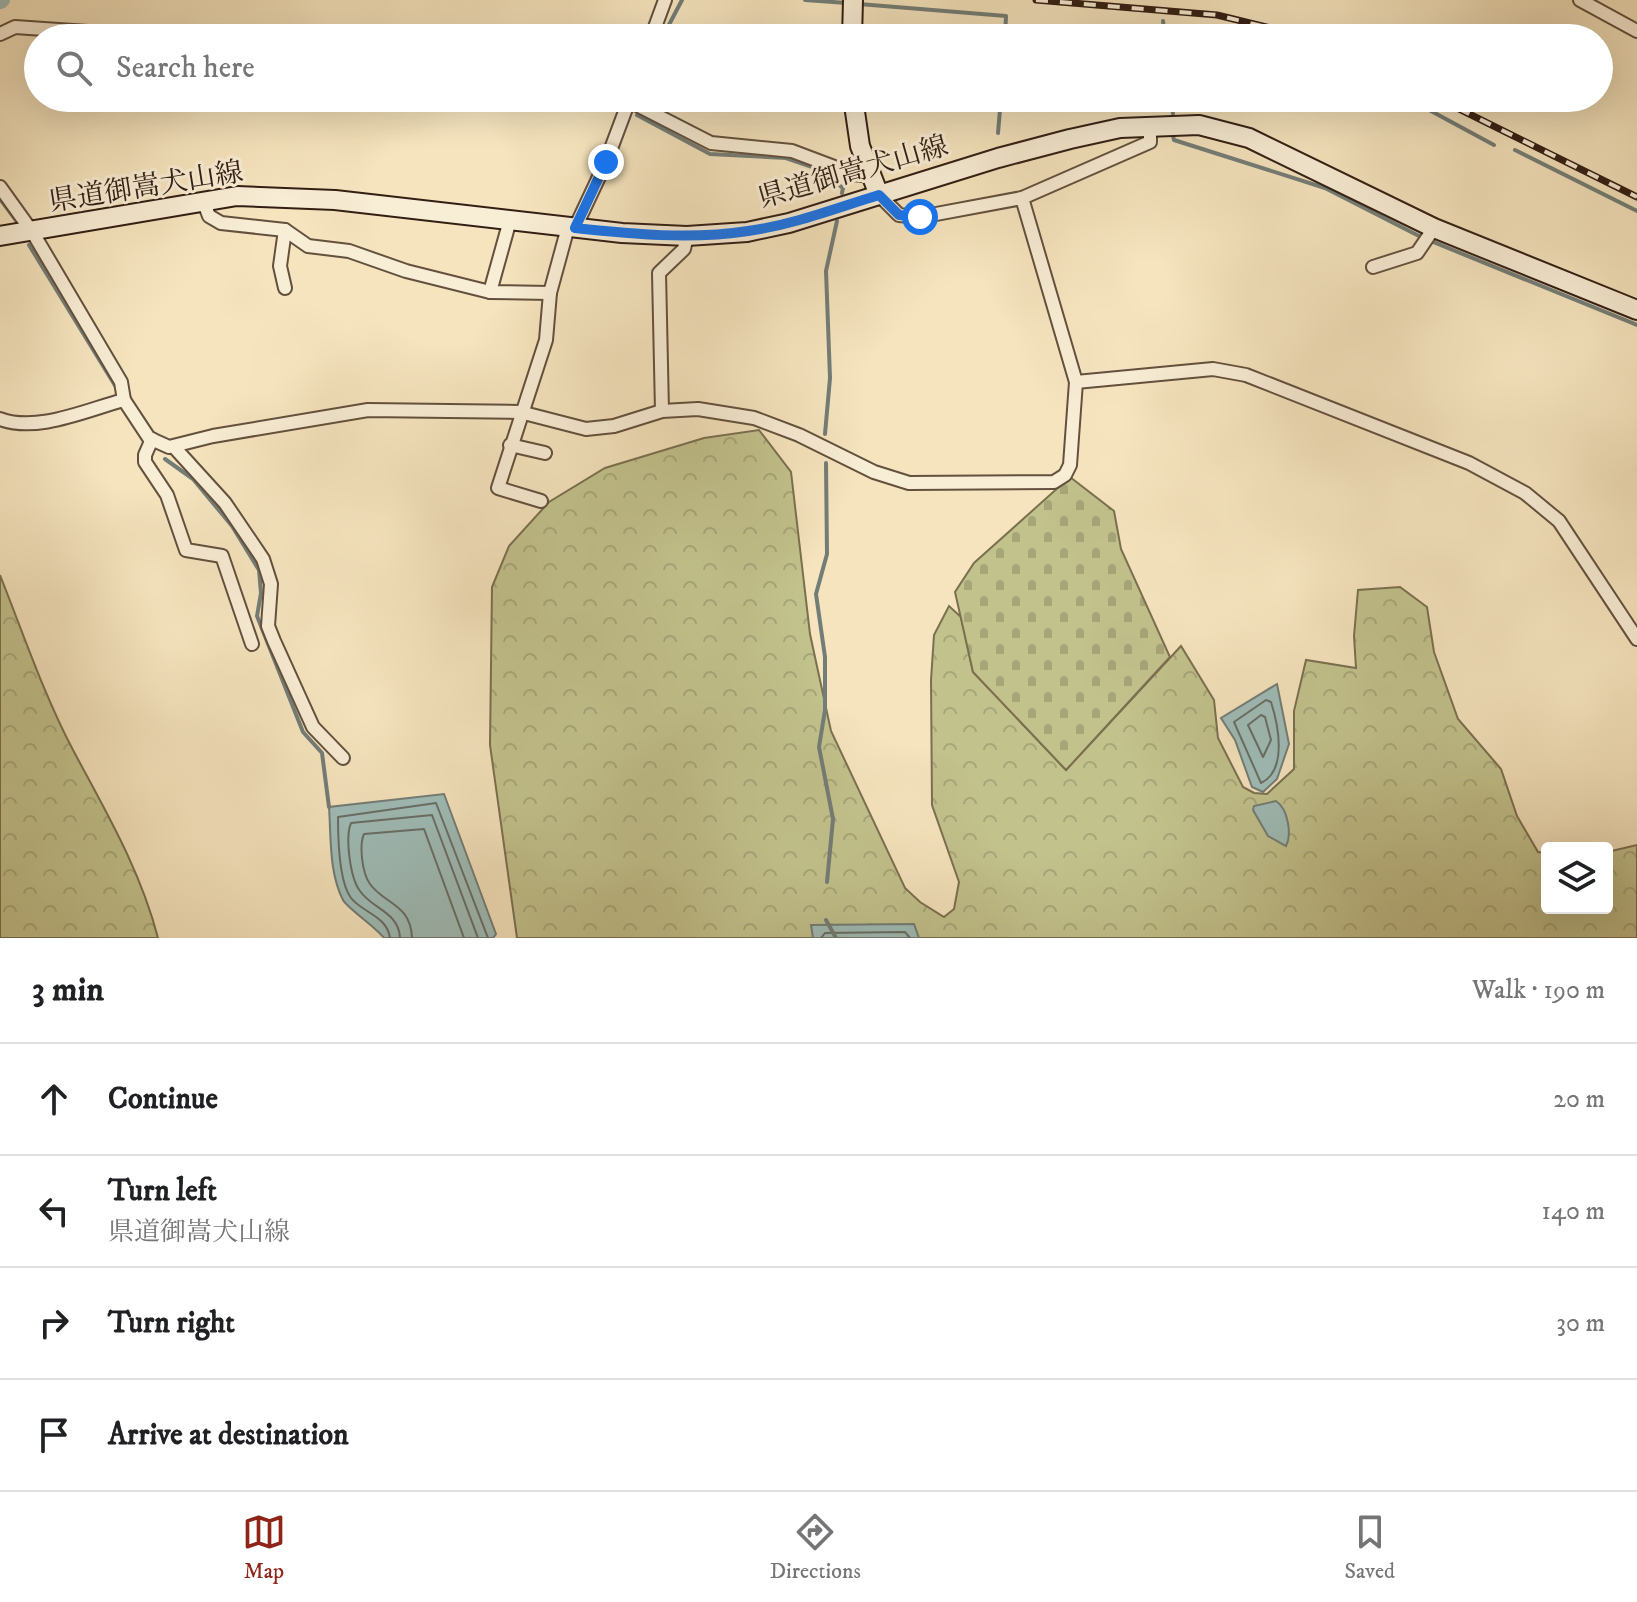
<!DOCTYPE html>
<html lang="en">
<head>
<meta charset="utf-8">
<style>
  :root { --surface:#fff; --page:#f6f6f6; --text:#202124; --muted:#757577; --line:#e0e0e0; --accent:#8f2418 }
  body { margin:0; font-family:"IM FELL DW Pica","Noto Serif JP",serif; background:var(--page); color:var(--text) }
  .controls { position:absolute; right:24px; bottom:24px; display:grid; overflow:hidden; border-radius:8px; box-shadow:0 8px 32px #0002 }
  .controls button { width:72px; height:72px; display:grid; place-items:center; padding:0; border:0; border-bottom:2px solid var(--line); background:var(--surface); color:var(--text); font:40px sans-serif }
  .stop { position:absolute; width:24px; height:24px; margin:-18px; border:6px solid #1a73e8; border-radius:50%; background:#fff }
  .stop.end { background:#1a73e8; border-color:#fff; box-shadow:0 2px 8px #0008 }
  .list { margin:0; padding:0; list-style:none }
  h2 { display:flex; justify-content:space-between; align-items:center; height:104px; margin:0; padding:0 32px; font-size:34px }
  h2 small { font-size:26px; font-weight:400; color:var(--muted) }
  .list li { display:grid; grid-template-columns:52px 1fr auto; gap:24px; align-items:center; box-sizing:border-box; height:112px; padding:0 32px; border-top:2px solid var(--line) }
  .list b { display:block; font-size:30px; white-space:nowrap }
  .list p { margin:0; font-size:26px; white-space:nowrap; color:var(--muted) }
  .list em { font-size:26px; font-style:normal; color:var(--muted) }
  .icon { flex:none; width:44px; height:44px; fill:none; stroke:currentColor; stroke-width:2; stroke-linecap:round; stroke-linejoin:round }
  .map { position:relative; flex:none; width:1637px; height:938px; overflow:hidden }
  .search { position:absolute; background:var(--surface); box-shadow:0 8px 32px #0002; left:24px; right:24px; top:24px; height:88px; display:flex; align-items:center; gap:20px; box-sizing:border-box; padding:0 28px; border-radius:44px; color:var(--muted); font-size:30px }
  .sheet { height:552px; background:var(--surface) }
  nav { display:flex; justify-content:space-around; align-items:center; box-sizing:border-box; height:112px; border-top:2px solid var(--line); background:var(--surface); font-size:22px; color:var(--muted) }
  nav a { display:grid; justify-items:center; gap:4px }
  nav .on { color:var(--accent) }
  .map>svg:first-child { display:block }
  .forest { fill:url(#forest-crowns); stroke:#7a7050; stroke-width:2 }
  .cemetery { fill:url(#cemetery-stones); stroke:#7a7050; stroke-width:2 }
  .water { fill:#9fbdb9; stroke:#737d77; stroke-width:2 }
  .lines { fill:none; stroke-linecap:round; stroke-linejoin:round }
  .shore { stroke:#686e66; stroke-width:2 }
  .stream { stroke:#737d77; stroke-width:4 }
  .canal { stroke:#9fbdb9; stroke-width:16 }
  .street-casing { stroke:#63503e; stroke-width:16 }
  .secondary-casing { stroke:#321e14; stroke-width:22 }
  .street { stroke:#f8edd5; stroke-width:12 }
  .secondary { stroke:#f8edd5; stroke-width:18 }
  .rail-casing { stroke:#321e14; stroke-width:7 }
  .rail { stroke:#f8edd5; stroke-width:4; stroke-dasharray:12; stroke-linecap:butt }
  .route { stroke:#1a73e8; stroke-width:10 }
  .labels { text-anchor:middle; dominant-baseline:central; stroke-width:6; stroke-linejoin:round; paint-order:stroke }
  .street-label { font-size:28px; fill:#321e14; stroke:#f8edd5 }
</style>
</head>
<body>
<div class="map">
<svg width="1637" height="938" viewBox="0 0 1637 938">
  <defs>
    <pattern id="forest-crowns" width="20" height="18" patternUnits="userSpaceOnUse" patternTransform="scale(2)"><rect width="20" height="18" fill="#c2c28d"/><path d="M2 6a3 3 0 1 1 6 0M12 15a3 3 0 1 1 6 0" fill="none" stroke="#a7a679"/></pattern>
    <pattern id="cemetery-stones" width="16" height="16" patternUnits="userSpaceOnUse" patternTransform="scale(2)"><rect width="16" height="16" fill="#c2c28d"/><path d="M2 7V4a2 2 0 0 1 4 0v3zM10 15v-3a2 2 0 0 1 4 0v3z" fill="#a7a679"/></pattern>
  </defs>
  <rect width="100%" height="100%" fill="#f5e4be"/>
  <filter id="stains"><feTurbulence type="fractalNoise" baseFrequency=".0025" numOctaves="4"/><feColorMatrix values="0 0 0 0 .2 0 0 0 0 .09 0 0 0 0 .02 0 0 0 .5 -.17"/></filter>
  <radialGradient id="worn" r=".72"><stop offset=".6" stop-color="#630" stop-opacity="0"/><stop offset="1" stop-color="#630" stop-opacity=".3"/></radialGradient>
  <g class="forest">
    <path d="M759 430 791 472 810 634 831 731 905 888 920 902 944 917 954 909 959 882 932 805 931 680 934 635 949 606 961 617 973 672 1066 770 1181 646 1214 700 1218 738 1243 787 1254 793 1267 794 1294 769V711L1306 660 1356 668 1354 636 1358 590 1400 587 1427 607 1434 652 1458 719 1501 769 1517 816 1538 852 1547 853V908H1607V852L1637 845V938H517L490 745 492 587 509 546 549 502 605 468 704 438Z"/>
    <path d="M0 575C23 633 44 695 73 750 106 812 140 869 158 938H0Z"/>
  </g>
  <path class="cemetery" d="M1070 477 1114 511 1121 549 1170 657 1066 770 973 672 955 592 974 563Z"/>
  <g class="water">
    <path d="M1277 684 1289 744 1277 779 1263 792 1252 787 1235 740 1221 718Z"/>
    <path d="M444 794 496 934 493 938H384C376 927 347 908 343 900 329 873 331 837 329 807Z"/>
    <path d="M1276 801C1288 809 1292 834 1286 846L1268 836 1253 810 1254 806Z"/>
    <path d="M914 924 919 938H813L811 925Z"/>
  </g>
  <g class="lines">
    <g class="shore">
      <path d="M1266 700 1271 702C1278 724 1288 770 1261 783L1234 722Z"/>
      <path d="M1261 715 1265 717 1271 740 1263 757 1248 725Z"/>
      <path d="M390 938C387 916 363 913 351 898 339 882 338 836 338 817L436 803 488 938"/>
      <path d="M400 938C399 912 372 909 360 891 350 878 345 837 351 823L432 815 478 938"/>
      <path d="M412 938C411 904 384 904 370 884 362 873 359 845 364 834L424 829 464 938"/>
      <path d="M821 938 825 933 905 932 910 938"/>
    </g>
    <g class="stream">
      <path d="M805 0 847 3"/>
      <path d="M859 4 1006 16 1005 38"/>
      <path d="M1163 21 1165 38"/>
      <path d="M1179 31 1188 27 1241 38"/>
      <path d="M662 38 682 0"/>
      <path d="M1171 98 1173 114"/>
      <path d="M1407 98 1494 145"/>
      <path d="M637 115 710 154 786 158 818 169 843 188 842 193"/>
      <path d="M998 133 1001 98"/>
      <path d="M1173 136 1174 140 1325 188 1421 237 1637 325"/>
      <path d="M1515 150 1637 211"/>
      <path d="M0 199 18 223"/>
      <path d="M29 245 116 387"/>
      <path d="M825 434 830 378 826 271 837 221"/>
      <path d="M165 459 193 479 232 526 259 570 261 593 257 616 303 732 322 753 329 807"/>
      <path d="M826 463 827 554 816 594 825 657V710L819 747 833 819 827 882"/>
      <path d="M826 920 836 938"/>
    </g>
    <path class="canal" d="M0 1 2 0"/>
    <g class="street-casing">
      <g id="street">
        <path d="M1580 0 1637 31"/>
        <path d="M0 34 15 27 175 38"/>
        <path d="M651 38 665 0"/>
        <path d="M629 101 711 143 792 151 853 174 871 176"/>
        <path d="M0 187 33 233 121 382 124 400"/>
        <path d="M1022 198 1150 142V126"/>
        <path d="M204 203 209 216 221 223 285 230 308 246 349 251 406 271 490 292 550 293"/>
        <path d="M575 228 606 162 630 98"/>
        <path d="M1373 267 1417 253 1434 228"/>
        <path d="M285 288 280 266 285 230"/>
        <path d="M490 292 510 220"/>
        <path d="M1076 382 1213 369 1246 375 1469 463 1525 493 1559 521 1637 639"/>
        <path d="M662 411 659 273 684 249 687 236"/>
        <path d="M0 419C37 433 86 410 124 400L149 438 169 447 213 436 368 410 520 412 586 429 614 426 662 411 698 409 754 418 799 435 874 472 909 483 1054 482 1065 475 1070 465 1076 382 1022 198 920 217 899 215 879 195"/>
        <path d="M152 439 145 455V462L167 495 186 550 222 556 252 644"/>
        <path d="M510 445 545 453"/>
        <path d="M174 447 225 503 263 559 271 584 268 626 274 641 313 727 343 758"/>
        <path d="M541 501 498 488 546 340 550 293 568 227"/>
      </g>
    </g>
    <g class="secondary-casing">
      <g id="secondary">
        <path d="M852 38 853 0"/>
        <path d="M853 98 860 146 879 195"/>
        <path d="M0 236 237 196 335 200 622 233 687 236 747 232 789 223 998 158 1070 139 1120 128 1199 125 1249 138 1434 228 1637 310"/>
      </g>
    </g>
    <use href="#street" class="street"/>
    <use href="#secondary" class="secondary"/>
    <g class="rail-casing">
      <g id="rail">
        <path d="M1036 0 1217 15 1311 38"/>
        <path d="M1437 98 1637 197"/>
      </g>
    </g>
    <use href="#rail" class="rail"/>
  </g>
  <g class="lines">
    <path class="route" d="M606 162 575 228C632 234 690 240 748 231 793 225 836 208 879 195L899 215 920 217"/>
  </g>
  <g class="labels">
    <g class="street-label">
      <text transform="translate(853 172) rotate(-16)">県道御嵩犬山線</text>
      <text transform="translate(146 187) rotate(-9)">県道御嵩犬山線</text>
    </g>
  </g>
  <rect width="100%" height="100%" filter="url(#stains)"/>
  <rect width="100%" height="100%" fill="url(#worn)"/>
</svg>
<div class="controls">
<button><svg class="icon" aria-label="layers" viewBox="0 0 24 24"><path d="M12 4l9 5-9 5-9-5zM3 14l9 5 9-5"/></svg></button>
</div>
<div class="stop" style="left:920px;top:217px"></div>
<div class="stop end" style="left:606px;top:162px"></div>
<div class="search"><svg class="icon" aria-label="search" viewBox="0 0 24 24"><circle cx="10" cy="10" r="6"/><path d="M15 15l6 6"/></svg>Search here</div>
</div>
<section class="sheet">
<h2>3 min<small>Walk · 190 m</small></h2>
<ul class="list">
<li><svg class="icon" aria-label="ahead" viewBox="0 0 24 24"><path d="M12 20V5M6 11l6-6 6 6"/></svg><div><b>Continue</b></div><em>20 m</em></li>
<li><svg class="icon" aria-label="left" viewBox="0 0 24 24"><path d="M17 20v-9H6M10 6l-5 5 5 5"/></svg><div><b>Turn left</b><p>県道御嵩犬山線</p></div><em>140 m</em></li>
<li><svg class="icon" aria-label="right" viewBox="0 0 24 24"><path d="M7 20v-9h11M14 6l5 5-5 5"/></svg><div><b>Turn right</b></div><em>30 m</em></li>
<li><svg class="icon" aria-label="arrive" viewBox="0 0 24 24"><path d="M6 21V4h12l-3 4 3 4H6"/></svg><div><b>Arrive at destination</b></div></li>
</ul>
</section>
<nav>
<a class="on"><svg class="icon" aria-label="map" viewBox="0 0 24 24"><path d="M3 6l6-2 6 2 6-2v14l-6 2-6-2-6 2zM9 4v14M15 6v14"/></svg>Map</a>
<a><svg class="icon" aria-label="directions" viewBox="0 0 24 24"><path d="M12 3l9 9-9 9-9-9zM9 14v-3h6M13 9l2 2-2 2"/></svg>Directions</a>
<a><svg class="icon" aria-label="saved" viewBox="0 0 24 24"><path d="M7 4h10v16l-5-4-5 4z"/></svg>Saved</a>
</nav>
</body>
</html>
